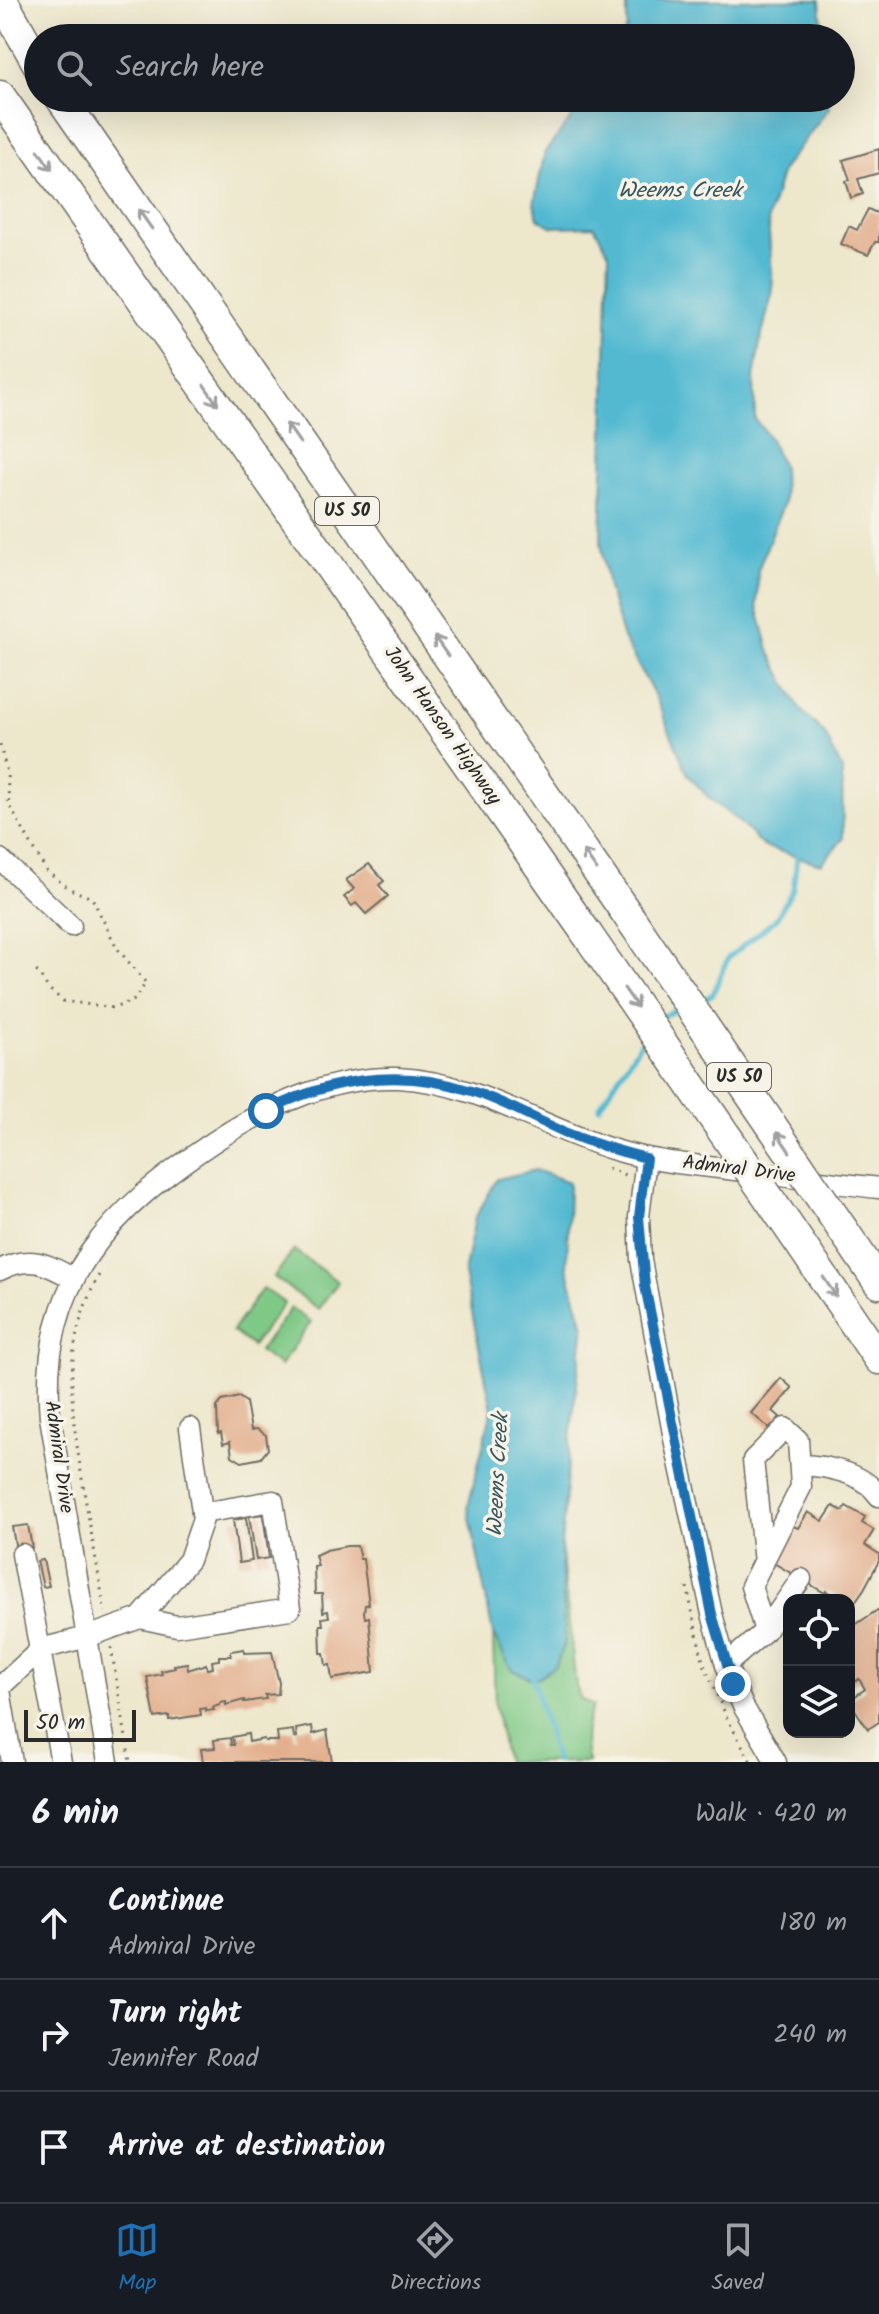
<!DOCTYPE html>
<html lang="en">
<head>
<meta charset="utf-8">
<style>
  :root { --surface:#171b24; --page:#20242c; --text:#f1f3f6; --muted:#9ea1a6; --line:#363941; --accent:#1f6fb2 }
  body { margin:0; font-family:Kalam,sans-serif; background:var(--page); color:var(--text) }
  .controls { position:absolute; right:24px; bottom:24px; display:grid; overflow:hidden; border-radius:16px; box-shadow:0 8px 32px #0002 }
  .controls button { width:72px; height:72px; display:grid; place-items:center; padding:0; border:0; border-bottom:2px solid var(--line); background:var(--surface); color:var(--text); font:40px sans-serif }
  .scale { position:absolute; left:24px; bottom:20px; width:112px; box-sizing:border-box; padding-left:8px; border:4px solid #2b2b2b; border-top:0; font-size:22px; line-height:28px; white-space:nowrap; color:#2b2b2b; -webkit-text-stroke:6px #f7f3e8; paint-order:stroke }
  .stop { position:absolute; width:24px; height:24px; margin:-18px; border:6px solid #1f6fb2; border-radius:50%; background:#fff }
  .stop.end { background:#1f6fb2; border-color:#fff; box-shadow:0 2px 8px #0008 }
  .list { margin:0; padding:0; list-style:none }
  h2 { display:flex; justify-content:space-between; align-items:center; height:104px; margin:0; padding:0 32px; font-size:34px }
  h2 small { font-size:26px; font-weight:400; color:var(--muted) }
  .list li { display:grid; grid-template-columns:52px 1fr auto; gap:24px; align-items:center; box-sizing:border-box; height:112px; padding:0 32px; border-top:2px solid var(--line) }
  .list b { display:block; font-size:30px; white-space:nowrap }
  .list p { margin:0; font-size:26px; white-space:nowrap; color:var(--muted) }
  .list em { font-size:26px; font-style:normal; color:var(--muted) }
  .icon { flex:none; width:44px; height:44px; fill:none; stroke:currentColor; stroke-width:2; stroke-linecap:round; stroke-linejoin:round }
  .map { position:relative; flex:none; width:879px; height:1762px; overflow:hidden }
  .search { position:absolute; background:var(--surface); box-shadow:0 8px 32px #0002; left:24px; right:24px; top:24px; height:88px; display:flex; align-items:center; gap:20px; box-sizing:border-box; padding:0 28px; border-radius:44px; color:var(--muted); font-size:30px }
  .sheet { height:440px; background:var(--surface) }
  nav { display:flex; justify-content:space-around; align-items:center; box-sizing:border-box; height:112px; border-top:2px solid var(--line); background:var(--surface); font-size:22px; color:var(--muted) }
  nav a { display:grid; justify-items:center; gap:4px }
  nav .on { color:var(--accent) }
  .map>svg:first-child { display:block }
  .green { fill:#7fc987; stroke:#557a59; stroke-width:2 }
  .water { fill:#53b9d1; stroke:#3f727e; stroke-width:2 }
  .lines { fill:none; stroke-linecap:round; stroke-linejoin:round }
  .stream { stroke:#53b9d1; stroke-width:5 }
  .building { fill:#e3b08f }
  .minor-casing { stroke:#6f6d63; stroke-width:23 }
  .highway-casing { stroke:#6f6d63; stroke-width:33 }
  .path { stroke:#6f6d63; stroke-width:3; stroke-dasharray:2 6; stroke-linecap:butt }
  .minor { stroke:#fff; stroke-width:20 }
  .highway { stroke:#fff; stroke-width:30 }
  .highway-bridge-casing { stroke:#6f6d63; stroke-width:33; stroke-linecap:butt }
  .highway-bridge { stroke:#fff; stroke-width:30 }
  .oneway { stroke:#a0a0a0 }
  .route { stroke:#1f6fb2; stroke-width:10 }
  .labels { text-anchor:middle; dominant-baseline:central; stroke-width:7; stroke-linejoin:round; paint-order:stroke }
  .shield { fill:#f7f3e8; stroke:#686764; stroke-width:2 }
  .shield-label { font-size:18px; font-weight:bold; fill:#2b2b2b }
  .street-label { font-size:20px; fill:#2b2b2b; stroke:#f7f3e8 }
  .water-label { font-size:22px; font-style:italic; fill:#37565d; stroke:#f7f3e8 }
</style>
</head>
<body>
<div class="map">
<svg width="879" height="1762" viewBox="0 0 879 1762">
  <rect width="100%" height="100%" fill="#f7f3e8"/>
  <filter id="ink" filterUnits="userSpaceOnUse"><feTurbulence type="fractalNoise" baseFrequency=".0125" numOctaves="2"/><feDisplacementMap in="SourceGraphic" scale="16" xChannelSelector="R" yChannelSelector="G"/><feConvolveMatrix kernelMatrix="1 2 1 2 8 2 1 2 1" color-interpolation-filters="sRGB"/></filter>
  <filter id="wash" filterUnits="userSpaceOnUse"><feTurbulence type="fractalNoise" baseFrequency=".006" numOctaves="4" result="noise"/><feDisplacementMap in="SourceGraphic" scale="32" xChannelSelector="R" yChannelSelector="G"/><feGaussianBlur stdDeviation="1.8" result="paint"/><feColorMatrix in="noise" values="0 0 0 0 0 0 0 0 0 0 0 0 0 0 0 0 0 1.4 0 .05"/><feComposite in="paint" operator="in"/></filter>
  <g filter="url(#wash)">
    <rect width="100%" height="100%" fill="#ede7cc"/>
    <g class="green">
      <path d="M294 1250 338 1282 318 1309 274 1277Z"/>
      <path d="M263 1288 284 1303 252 1346 232 1331Z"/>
      <path d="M291 1308 311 1322 280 1366 259 1351Z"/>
      <path d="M561 1547 576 1686 581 1699 593 1706C584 1725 583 1742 588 1762H506L495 1707 493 1634 511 1669 534 1680 565 1643Z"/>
    </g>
    <g class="water">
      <path d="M627 0H820L823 38H621L627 28Z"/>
      <path d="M587 98H828L829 108 782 170 768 219 773 290 760 342 754 378 755 419 770 439 783 468 784 502 758 570 757 606 770 653 800 709 825 734 842 770 843 839 821 864 763 846 738 821 709 798 688 775 655 696 623 638 608 588 601 542 609 253 594 226 553 227 538 218 534 204 545 152Z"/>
      <path d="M535 1170 569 1182 567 1267 584 1326 570 1440 561 1547 565 1643 555 1666 534 1680 511 1669 493 1634 468 1507 492 1409 464 1274 475 1218 497 1179Z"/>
    </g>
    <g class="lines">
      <g class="stream">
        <path d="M700 1001 713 994 728 958 776 919 793 889 798 850"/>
        <path d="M656 1019 679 1009"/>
        <path d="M599 1107 644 1038"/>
        <path d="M532 1675 556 1762"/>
      </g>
    </g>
    <g id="blocks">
      <g class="building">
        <path d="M879 149V173L858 179 863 194 851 198 846 181 850 180 843 160Z"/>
        <path d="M868 209 879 214V242H875L868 255 841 244 849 226 857 230Z"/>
        <path d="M369 864 384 881 379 885 388 896 366 914 356 903 352 906 344 897 354 889 346 880Z"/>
        <path d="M781 1378 792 1388 773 1411 780 1417 770 1429 751 1413Z"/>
        <path d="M239 1397 246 1402 251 1430 257 1429 266 1435 268 1449 261 1458 242 1462 232 1456 230 1442 223 1444 221 1433 218 1434 217 1407 222 1401Z"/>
        <path d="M833 1506 843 1511 846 1506 865 1517 862 1523 874 1530 865 1545 879 1554V1561L864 1589 852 1606 849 1600H842L826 1591 825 1593 772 1562 793 1526 798 1528 808 1512 823 1521Z"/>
        <path d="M263 1514 269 1558 256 1560 249 1516Z"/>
        <path d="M246 1518 252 1561 239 1563 233 1520Z"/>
        <path d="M28 1525 32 1548 16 1550 12 1527Z"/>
        <path d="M347 1546H357L360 1559H363L369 1604 365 1605 364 1612 365 1618 369 1617 374 1672 332 1679 330 1665H326L324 1653H321L320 1625H323L322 1618 329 1617 328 1611 323 1612 322 1594H315L314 1567 318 1566 315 1555 326 1550Z"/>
        <path d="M43 1560 49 1586 43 1587 37 1561Z"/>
        <path d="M879 1609V1722L868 1729 849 1701 865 1689 859 1679 849 1686V1629Z"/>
        <path d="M244 1649V1653L272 1652 279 1683 278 1694 265 1695 266 1699 244 1702V1700L226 1705V1702L220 1703V1705L213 1707 214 1710 206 1711V1708L200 1709 201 1715 169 1720V1716L155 1718 147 1677 162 1674 161 1671 175 1668 174 1665 187 1663 188 1670 206 1664 207 1669 213 1668 212 1661 219 1660V1656H231V1651Z"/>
        <path d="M312 1726 313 1734 327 1730 332 1762H203L201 1749 215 1748 214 1740 230 1738 231 1745H234L232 1737 248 1734 249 1742 264 1739 265 1741H278L277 1732 293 1730 294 1738 297 1737 296 1729Z"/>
      </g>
    </g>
  </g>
  <g filter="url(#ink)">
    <use href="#blocks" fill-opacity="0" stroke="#6f6d63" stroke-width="2"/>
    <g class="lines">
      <g class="minor-casing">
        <g id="minor">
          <path d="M0 859 71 926"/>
          <path d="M646 1158 639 1217 641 1260 674 1439 712 1614 726 1665 743 1706 776 1762"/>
          <path d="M0 1270C30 1254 47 1264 74 1279"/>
          <path d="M800 1465C826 1466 863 1472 879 1496"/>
          <path d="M22 1554 61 1762"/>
          <path d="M140 1618 177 1626 290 1609 273 1501 202 1513"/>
          <path d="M765 1631 801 1579"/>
          <path d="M726 1665 765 1631 751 1586 801 1487 798 1440 785 1428 753 1460 764 1562"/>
          <path d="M0 1687 41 1649 87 1637 140 1618 189 1560 203 1519 190 1428"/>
          <path d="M0 1690 12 1762"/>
          <path d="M108 1762 50 1417C38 1280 112 1209 218 1139 273 1104 332 1076 398 1078 479 1082 540 1128 615 1150 654 1162 695 1165 735 1170 783 1176 831 1183 879 1188"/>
        </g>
      </g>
      <g class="highway-casing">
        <g id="highway">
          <path d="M2 0 38 64"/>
          <path d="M0 96 587 934"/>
          <path d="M61 98 634 924"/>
          <path d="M786 1223 879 1359"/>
          <path d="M843 1230 879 1283"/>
        </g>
      </g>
      <g class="path">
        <path d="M0 745 7 773 9 805 47 872 70 889 92 898 117 948 146 983 134 1000 114 1008 63 1001 49 989 33 966"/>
        <path d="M608 1168 627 1176"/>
        <path d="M99 1275C60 1348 71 1408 83 1485 90 1527 98 1570 105 1612"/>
        <path d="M687 1587 703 1662 727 1718 751 1762"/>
        <path d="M111 1647 130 1762"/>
      </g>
      <use href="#minor" class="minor"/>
      <use href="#highway" class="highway"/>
      <g class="highway-bridge-casing">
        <g id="highway-bridge">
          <path d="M634 924 843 1230"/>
          <path d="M587 934 786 1223"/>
        </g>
      </g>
      <use href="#highway-bridge" class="highway-bridge"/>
    </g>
    <defs><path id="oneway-shaft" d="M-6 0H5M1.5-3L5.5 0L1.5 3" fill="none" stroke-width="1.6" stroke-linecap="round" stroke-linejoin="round" transform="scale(2)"/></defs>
    <g class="oneway">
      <use href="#oneway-shaft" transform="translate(45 160) rotate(55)"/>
      <use href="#oneway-shaft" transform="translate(145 219) rotate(-125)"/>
      <use href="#oneway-shaft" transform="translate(211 395) rotate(55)"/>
      <use href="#oneway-shaft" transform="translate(293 433) rotate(-125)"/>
      <use href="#oneway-shaft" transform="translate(441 646) rotate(-125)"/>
      <use href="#oneway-shaft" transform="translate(590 860) rotate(-125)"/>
      <use href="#oneway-shaft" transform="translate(631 998) rotate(55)"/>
      <use href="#oneway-shaft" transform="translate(783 1142) rotate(-124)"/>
      <use href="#oneway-shaft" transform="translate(830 1287) rotate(56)"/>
    </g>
  </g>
  <g class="lines" filter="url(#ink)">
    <path class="route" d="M266 1111C330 1079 399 1068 468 1090 502 1100 532 1118 564 1132 591 1143 618 1151 646 1158L639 1217 645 1286 712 1614 733 1684"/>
  </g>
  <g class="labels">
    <g class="shield">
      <rect x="315" y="497" width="64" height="28" rx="6"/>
      <rect x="707" y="1063" width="64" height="28" rx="6"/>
    </g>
    <g class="shield-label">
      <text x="347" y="511">US 50</text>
      <text x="739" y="1077">US 50</text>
    </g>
    <g class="street-label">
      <text transform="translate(442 726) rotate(55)">John Hanson Highway</text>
      <text transform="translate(739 1170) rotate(7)">Admiral Drive</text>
      <text transform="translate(58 1457) rotate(82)">Admiral Drive</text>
    </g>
    <g class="water-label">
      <text x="680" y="191">Weems Creek</text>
      <text transform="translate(499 1475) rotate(-87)">Weems Creek</text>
    </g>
  </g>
</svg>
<div class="controls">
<button><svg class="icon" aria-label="locate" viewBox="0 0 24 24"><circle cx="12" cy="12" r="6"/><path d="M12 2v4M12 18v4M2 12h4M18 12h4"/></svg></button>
<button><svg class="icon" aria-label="layers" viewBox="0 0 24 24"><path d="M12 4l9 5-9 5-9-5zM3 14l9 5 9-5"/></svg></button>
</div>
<div class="scale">50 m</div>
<div class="stop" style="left:266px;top:1111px"></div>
<div class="stop end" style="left:733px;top:1684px"></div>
<div class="search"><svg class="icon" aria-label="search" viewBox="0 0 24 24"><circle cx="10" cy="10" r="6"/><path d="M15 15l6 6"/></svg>Search here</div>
</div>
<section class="sheet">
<h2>6 min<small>Walk · 420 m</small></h2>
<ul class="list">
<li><svg class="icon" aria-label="ahead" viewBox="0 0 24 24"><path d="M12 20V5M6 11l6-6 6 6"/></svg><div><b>Continue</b><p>Admiral Drive</p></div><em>180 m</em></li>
<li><svg class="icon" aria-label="right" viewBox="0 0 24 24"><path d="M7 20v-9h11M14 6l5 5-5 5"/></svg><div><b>Turn right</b><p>Jennifer Road</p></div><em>240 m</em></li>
<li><svg class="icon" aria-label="arrive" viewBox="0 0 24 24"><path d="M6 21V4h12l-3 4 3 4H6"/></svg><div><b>Arrive at destination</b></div></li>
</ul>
</section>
<nav>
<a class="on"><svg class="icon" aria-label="map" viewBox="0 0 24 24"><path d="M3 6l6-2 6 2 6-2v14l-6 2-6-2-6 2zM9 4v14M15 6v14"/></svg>Map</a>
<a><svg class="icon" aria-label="directions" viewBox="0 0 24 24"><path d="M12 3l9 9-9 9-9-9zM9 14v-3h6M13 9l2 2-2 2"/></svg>Directions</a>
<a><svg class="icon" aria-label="saved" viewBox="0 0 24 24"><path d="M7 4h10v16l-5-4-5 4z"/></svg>Saved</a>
</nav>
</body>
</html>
